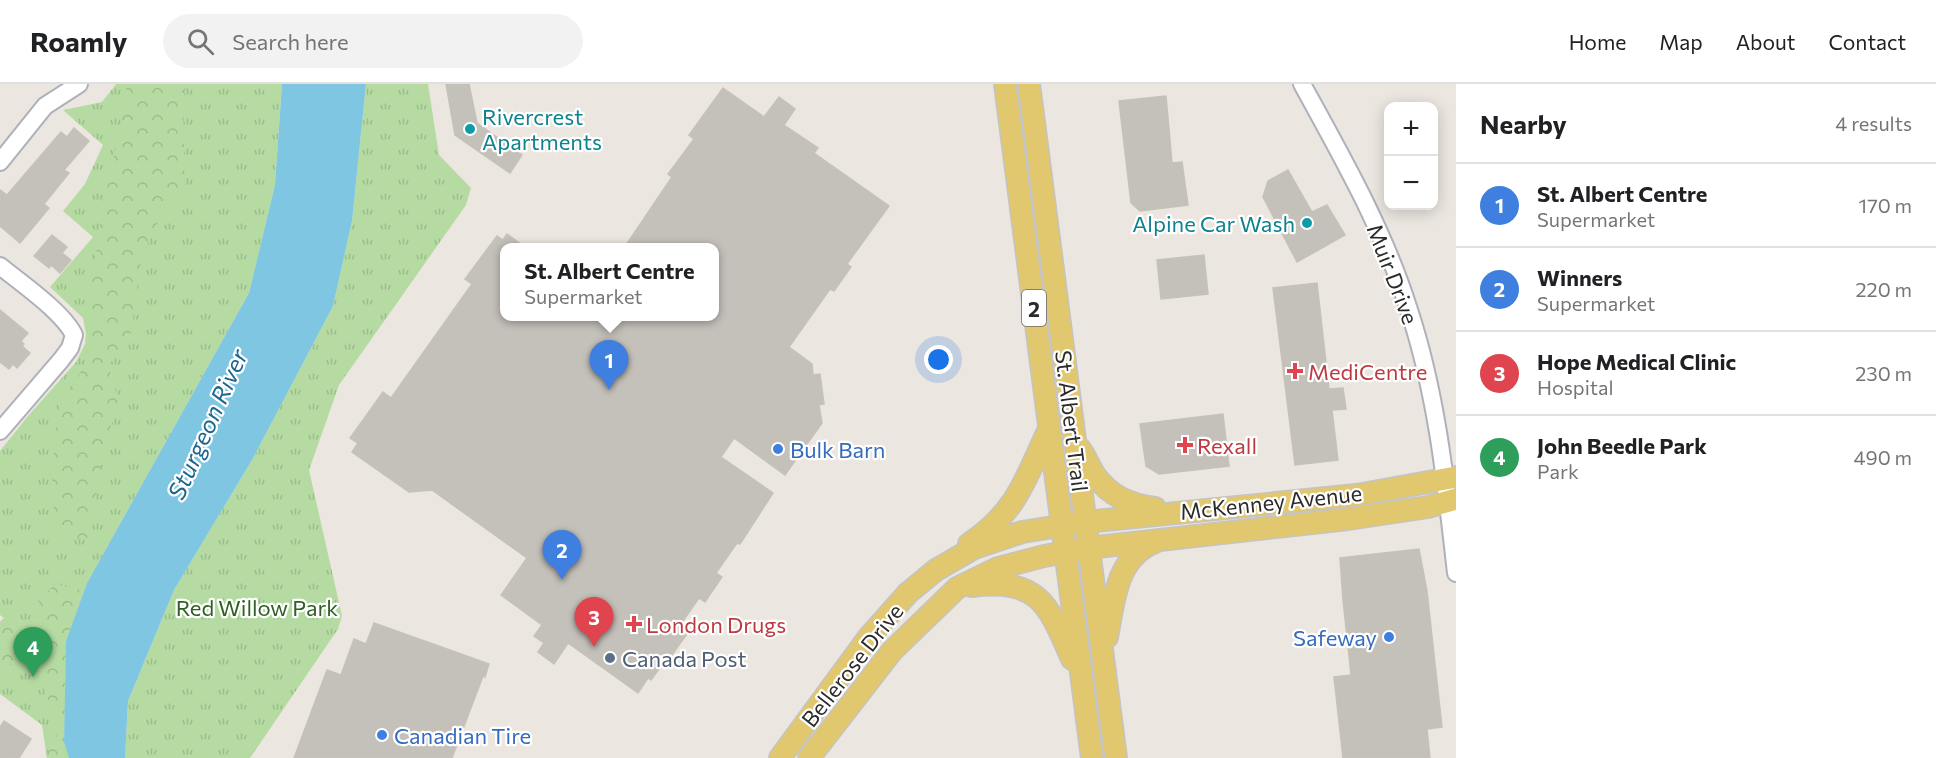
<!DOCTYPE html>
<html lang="en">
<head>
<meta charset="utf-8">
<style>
  :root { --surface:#fff; --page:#f2f2f2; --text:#202124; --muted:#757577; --line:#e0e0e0; --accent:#526ce5 }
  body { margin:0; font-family:Commissioner,sans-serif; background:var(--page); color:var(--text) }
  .controls { position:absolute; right:18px; top:18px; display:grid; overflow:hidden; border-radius:12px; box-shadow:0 3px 15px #0003 }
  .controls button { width:54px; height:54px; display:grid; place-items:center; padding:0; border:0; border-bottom:2px solid var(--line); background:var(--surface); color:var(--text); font:30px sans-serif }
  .you { position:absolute; left:939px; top:276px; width:21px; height:21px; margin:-15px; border:4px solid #fff; border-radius:50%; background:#1a73e8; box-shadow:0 0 0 9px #1a73e833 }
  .badge { display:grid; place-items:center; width:39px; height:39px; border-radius:50%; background:var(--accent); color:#fff; font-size:20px; font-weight:700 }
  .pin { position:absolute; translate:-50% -50px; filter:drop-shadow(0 2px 3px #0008) }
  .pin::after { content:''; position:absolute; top:32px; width:21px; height:18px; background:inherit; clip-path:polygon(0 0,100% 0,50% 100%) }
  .popup { position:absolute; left:500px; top:159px; width:219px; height:78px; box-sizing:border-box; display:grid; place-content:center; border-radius:12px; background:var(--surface); filter:drop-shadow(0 2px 4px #0005); font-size:20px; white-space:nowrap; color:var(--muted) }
  .popup b { font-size:22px; color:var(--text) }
  .popup::after { content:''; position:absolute; left:50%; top:100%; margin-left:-12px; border:12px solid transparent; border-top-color:var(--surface) }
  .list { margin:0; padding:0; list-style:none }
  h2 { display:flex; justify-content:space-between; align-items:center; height:78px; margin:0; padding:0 24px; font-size:26px }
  h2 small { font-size:20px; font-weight:400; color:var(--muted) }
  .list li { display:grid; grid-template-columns:39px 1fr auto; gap:18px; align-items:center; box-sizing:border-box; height:84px; padding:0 24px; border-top:2px solid var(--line) }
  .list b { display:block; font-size:22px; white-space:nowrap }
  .list p { margin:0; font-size:20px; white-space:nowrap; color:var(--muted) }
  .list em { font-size:20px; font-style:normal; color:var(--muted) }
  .icon { flex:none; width:33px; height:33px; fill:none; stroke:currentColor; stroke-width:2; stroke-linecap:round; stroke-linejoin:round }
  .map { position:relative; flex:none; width:1456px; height:674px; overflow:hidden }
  header { display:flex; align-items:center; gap:36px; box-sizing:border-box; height:84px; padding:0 30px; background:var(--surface); border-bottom:2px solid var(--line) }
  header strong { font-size:28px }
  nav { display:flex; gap:33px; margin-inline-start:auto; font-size:21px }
  .search { width:420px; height:54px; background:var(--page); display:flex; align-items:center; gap:15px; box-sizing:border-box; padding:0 21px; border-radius:33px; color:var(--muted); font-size:22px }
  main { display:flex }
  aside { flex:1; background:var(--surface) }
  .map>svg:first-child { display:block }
  .grass { fill:url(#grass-tufts) }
  .forest { fill:url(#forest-crowns) }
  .water { fill:#7ec6e1 }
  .building { fill:#c4c0ba; stroke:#c6c2b9; stroke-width:1.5 }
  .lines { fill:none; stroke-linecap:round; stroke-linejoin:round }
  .minor-casing { stroke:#afb1ba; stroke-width:20 }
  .major-casing { stroke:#c4c4c4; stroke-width:24 }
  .minor { stroke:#fff; stroke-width:16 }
  .major { stroke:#e1c76e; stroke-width:21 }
  .culture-dot { fill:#0f9aa8; stroke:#fff; stroke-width:2 }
  .health-dot { fill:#e0444e; stroke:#fff; stroke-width:2 }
  .shop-dot { fill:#3f7fe0; stroke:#fff; stroke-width:2 }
  .service-dot { fill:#5c6f8a; stroke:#fff; stroke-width:2 }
  .labels { text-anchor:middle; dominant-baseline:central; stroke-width:4.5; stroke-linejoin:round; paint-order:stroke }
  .shield { fill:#fff; stroke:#6b6b6b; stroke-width:1.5 }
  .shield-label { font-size:21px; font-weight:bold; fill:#2b2b2b }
  .culture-label { font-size:22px; fill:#0d838f; stroke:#fff; text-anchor:start }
  .street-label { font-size:22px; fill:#2b2b2b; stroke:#fff }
  .health-label { font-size:22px; fill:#be3a42; stroke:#fff; text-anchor:start }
  .shop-label { font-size:22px; fill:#366cbe; stroke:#fff; text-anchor:start }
  .park-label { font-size:22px; fill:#2f6023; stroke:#fff }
  .service-label { font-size:22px; fill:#4e5e75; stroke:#fff; text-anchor:start }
  .water-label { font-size:24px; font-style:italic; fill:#1d668d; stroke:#fff }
</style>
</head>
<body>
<header>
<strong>Roamly</strong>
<div class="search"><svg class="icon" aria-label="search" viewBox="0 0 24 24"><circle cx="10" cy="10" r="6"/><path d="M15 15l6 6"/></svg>Search here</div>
<nav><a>Home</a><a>Map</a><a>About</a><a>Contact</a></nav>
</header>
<main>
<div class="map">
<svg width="1456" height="674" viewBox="0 0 1456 674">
  <defs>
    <pattern id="grass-tufts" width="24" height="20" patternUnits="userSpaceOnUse" patternTransform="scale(1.5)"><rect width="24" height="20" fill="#b5dba2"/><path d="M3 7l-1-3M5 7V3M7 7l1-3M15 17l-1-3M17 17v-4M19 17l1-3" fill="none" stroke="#9cbc8c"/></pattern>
    <pattern id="forest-crowns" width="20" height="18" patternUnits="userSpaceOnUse" patternTransform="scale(1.5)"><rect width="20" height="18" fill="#b5dba2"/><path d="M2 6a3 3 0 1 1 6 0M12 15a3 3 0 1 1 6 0" fill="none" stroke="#9cbc8c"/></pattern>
  </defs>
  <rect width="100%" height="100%" fill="#ebe6df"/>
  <g class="grass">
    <path d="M116 0H282L275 101 249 209 87 499 66 557 64 658 69 674H47L42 641 0 610V538L4 534 0 531V367L28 332 76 278 85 260 86 250 83 234 50 203 93 153 63 127 85 100 103 61 63 26 102 18Z"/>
    <path d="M366 0H428L439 71 471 104 466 121 339 301 309 386 342 532 338 545 250 674H125L128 617 174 506 252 376 333 222 352 137Z"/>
  </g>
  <g class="forest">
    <path d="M127 0H187L183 13 185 111 167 120 141 174 130 258 108 281 118 315 98 392 91 453 69 457 55 445 52 391 57 335 63 313 86 280 93 257 88 205 99 155 102 117 119 52 122 25Z"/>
    <path d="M56 500 84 507 66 557 64 658 69 674H47L46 670 57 654 59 634C46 617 41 599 39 578L8 580 0 586V538L4 534 29 551H38L39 515Z"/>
  </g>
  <path class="water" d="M282 0H366L352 137 333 222 252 376 174 506 128 617 125 674H69L64 658 66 557 87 499 249 209 275 101Z"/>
  <g class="building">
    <path d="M446 0H469L477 39 522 71 510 89 455 51Z"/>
    <path d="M723 4 764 33 779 13 795 25 784 41 818 64 814 69 889 122 847 180 851 183 834 207 830 205 789 263 812 280 813 291 820 290 824 320 819 321 822 339 785 391 734 354 721 373 773 409 740 460 737 459 716 489 722 493 705 518 699 514 680 541 689 547 667 578 665 577 651 596 648 594 638 609 568 559 554 580 538 568 544 559 534 552 542 541 501 511 527 474 432 406 409 408 352 368 358 359 350 354 383 308 391 314 472 200 465 195 497 152 503 156 507 150 526 164H504V232H714V164H624L672 93 668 90 694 55 689 51Z"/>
    <path d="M1166 12 1172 79 1182 78 1188 121 1140 127 1131 119 1119 17Z"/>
    <path d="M74 44 89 57 64 86 69 89 44 120 49 124 20 159 0 142V106L7 111 61 48 67 53Z"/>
    <path d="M1288 86 1312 128 1327 121 1345 151 1297 178 1263 113 1268 97Z"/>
    <path d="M52 151 67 163 62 169 71 176 60 189 51 181 49 184 34 172Z"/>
    <path d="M1204 171 1208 210 1161 215 1157 176Z"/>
    <path d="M1317 199 1329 305 1343 304 1346 325 1332 326 1338 376 1295 381 1273 204Z"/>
    <path d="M0 226 28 249 21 257 24 260 22 262 30 269 17 284 13 280 9 285 0 278Z"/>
    <path d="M1223 330 1229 382 1159 390 1146 382 1140 340Z"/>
    <path d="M1419 465 1427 507 1442 643 1427 645 1430 674H1343L1334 593 1351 591 1343 516 1340 474Z"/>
    <path d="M374 539 489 580 485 593 483 592 452 674H294L327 586 341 591 354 555 366 560Z"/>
    <path d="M4 637 31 655 19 674H0V643Z"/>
  </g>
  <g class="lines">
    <g class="minor-casing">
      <g id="minor">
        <path d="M1302 0C1342 73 1384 146 1409 226 1437 311 1446 400 1456 489"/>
        <path d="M0 78 45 22 79 0"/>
        <path d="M0 182C21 199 63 228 74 251L70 264 61 276 0 347"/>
      </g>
    </g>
    <g class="major-casing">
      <g id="major">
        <path d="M1005 0 1092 674"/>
        <path d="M1029 0 1116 674"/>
        <path d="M1080 365C1086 373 1089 382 1094 390 1109 412 1130 421 1155 424"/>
        <path d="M969 460C1018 427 1025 395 1049 345"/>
        <path d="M972 502C1039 494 1048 520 1072 575"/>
        <path d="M1107 553C1114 517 1116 473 1155 458"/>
        <path d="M780 674 868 554 908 509 936 486 974 464 1022 448 1085 438 1357 411 1456 393"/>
        <path d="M809 674 892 567 957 504 998 484 1044 472 1088 464 1348 435 1428 423 1456 415"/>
      </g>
    </g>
    <use href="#minor" class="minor"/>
    <use href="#major" class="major"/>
  </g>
  <g class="culture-dot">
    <circle cx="470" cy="45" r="6"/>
    <circle cx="1307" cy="139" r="6"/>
  </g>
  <g class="health-dot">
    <path d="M1292 278h6v6h6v6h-6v6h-6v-6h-6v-6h6z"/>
    <path d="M1182 352h6v6h6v6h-6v6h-6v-6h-6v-6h6z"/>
    <path d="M631 531h6v6h6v6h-6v6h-6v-6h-6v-6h6z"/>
  </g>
  <g class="shop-dot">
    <circle cx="778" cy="365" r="6"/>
    <circle cx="1389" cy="553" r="6"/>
    <circle cx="382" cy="651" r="6"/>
  </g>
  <circle class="service-dot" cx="610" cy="574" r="6"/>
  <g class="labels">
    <rect class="shield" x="1022" y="206" width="24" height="36" rx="4.5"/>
    <g class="shield-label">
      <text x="1034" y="224">2</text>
    </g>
    <g class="culture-label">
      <text x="482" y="32">Rivercrest<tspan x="482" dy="25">Apartments</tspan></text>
      <text x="1295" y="139" text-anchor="end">Alpine Car Wash</text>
    </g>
    <g class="street-label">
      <text transform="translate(1393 190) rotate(69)">Muir Drive</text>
      <text transform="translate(1072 337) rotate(83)">St. Albert Trail</text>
      <text transform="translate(1271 418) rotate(-6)">McKenney Avenue</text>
      <text transform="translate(852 581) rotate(-52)">Bellerose Drive</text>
    </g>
    <g class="health-label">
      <text x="1308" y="287">MediCentre</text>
      <text x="1197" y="361">Rexall</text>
      <text x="646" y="540">London Drugs</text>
    </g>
    <g class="shop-label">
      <text x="790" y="365">Bulk Barn</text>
      <text x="1377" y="553" text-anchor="end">Safeway</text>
      <text x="394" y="651">Canadian Tire</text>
    </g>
    <g class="park-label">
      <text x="257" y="523">Red Willow Park</text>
    </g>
    <g class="service-label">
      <text x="622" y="574">Canada Post</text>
    </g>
    <g class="water-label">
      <text transform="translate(207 340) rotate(-66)">Sturgeon River</text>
    </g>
  </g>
</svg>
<div class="controls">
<button>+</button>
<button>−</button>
</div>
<div class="you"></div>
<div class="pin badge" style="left:609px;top:306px;background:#3f7fe0">1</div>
<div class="popup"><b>St. Albert Centre</b>Supermarket</div>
<div class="pin badge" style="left:562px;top:496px;background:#3f7fe0">2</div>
<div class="pin badge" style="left:594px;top:563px;background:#e0444e">3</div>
<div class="pin badge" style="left:33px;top:593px;background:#2e9e5b">4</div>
</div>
<aside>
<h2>Nearby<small>4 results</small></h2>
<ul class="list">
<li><span class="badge" style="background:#3f7fe0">1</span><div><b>St. Albert Centre</b><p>Supermarket</p></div><em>170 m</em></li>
<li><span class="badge" style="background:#3f7fe0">2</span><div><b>Winners</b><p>Supermarket</p></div><em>220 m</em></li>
<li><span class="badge" style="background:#e0444e">3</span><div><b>Hope Medical Clinic</b><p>Hospital</p></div><em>230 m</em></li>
<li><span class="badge" style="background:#2e9e5b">4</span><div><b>John Beedle Park</b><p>Park</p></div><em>490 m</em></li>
</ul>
</aside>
</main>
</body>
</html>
